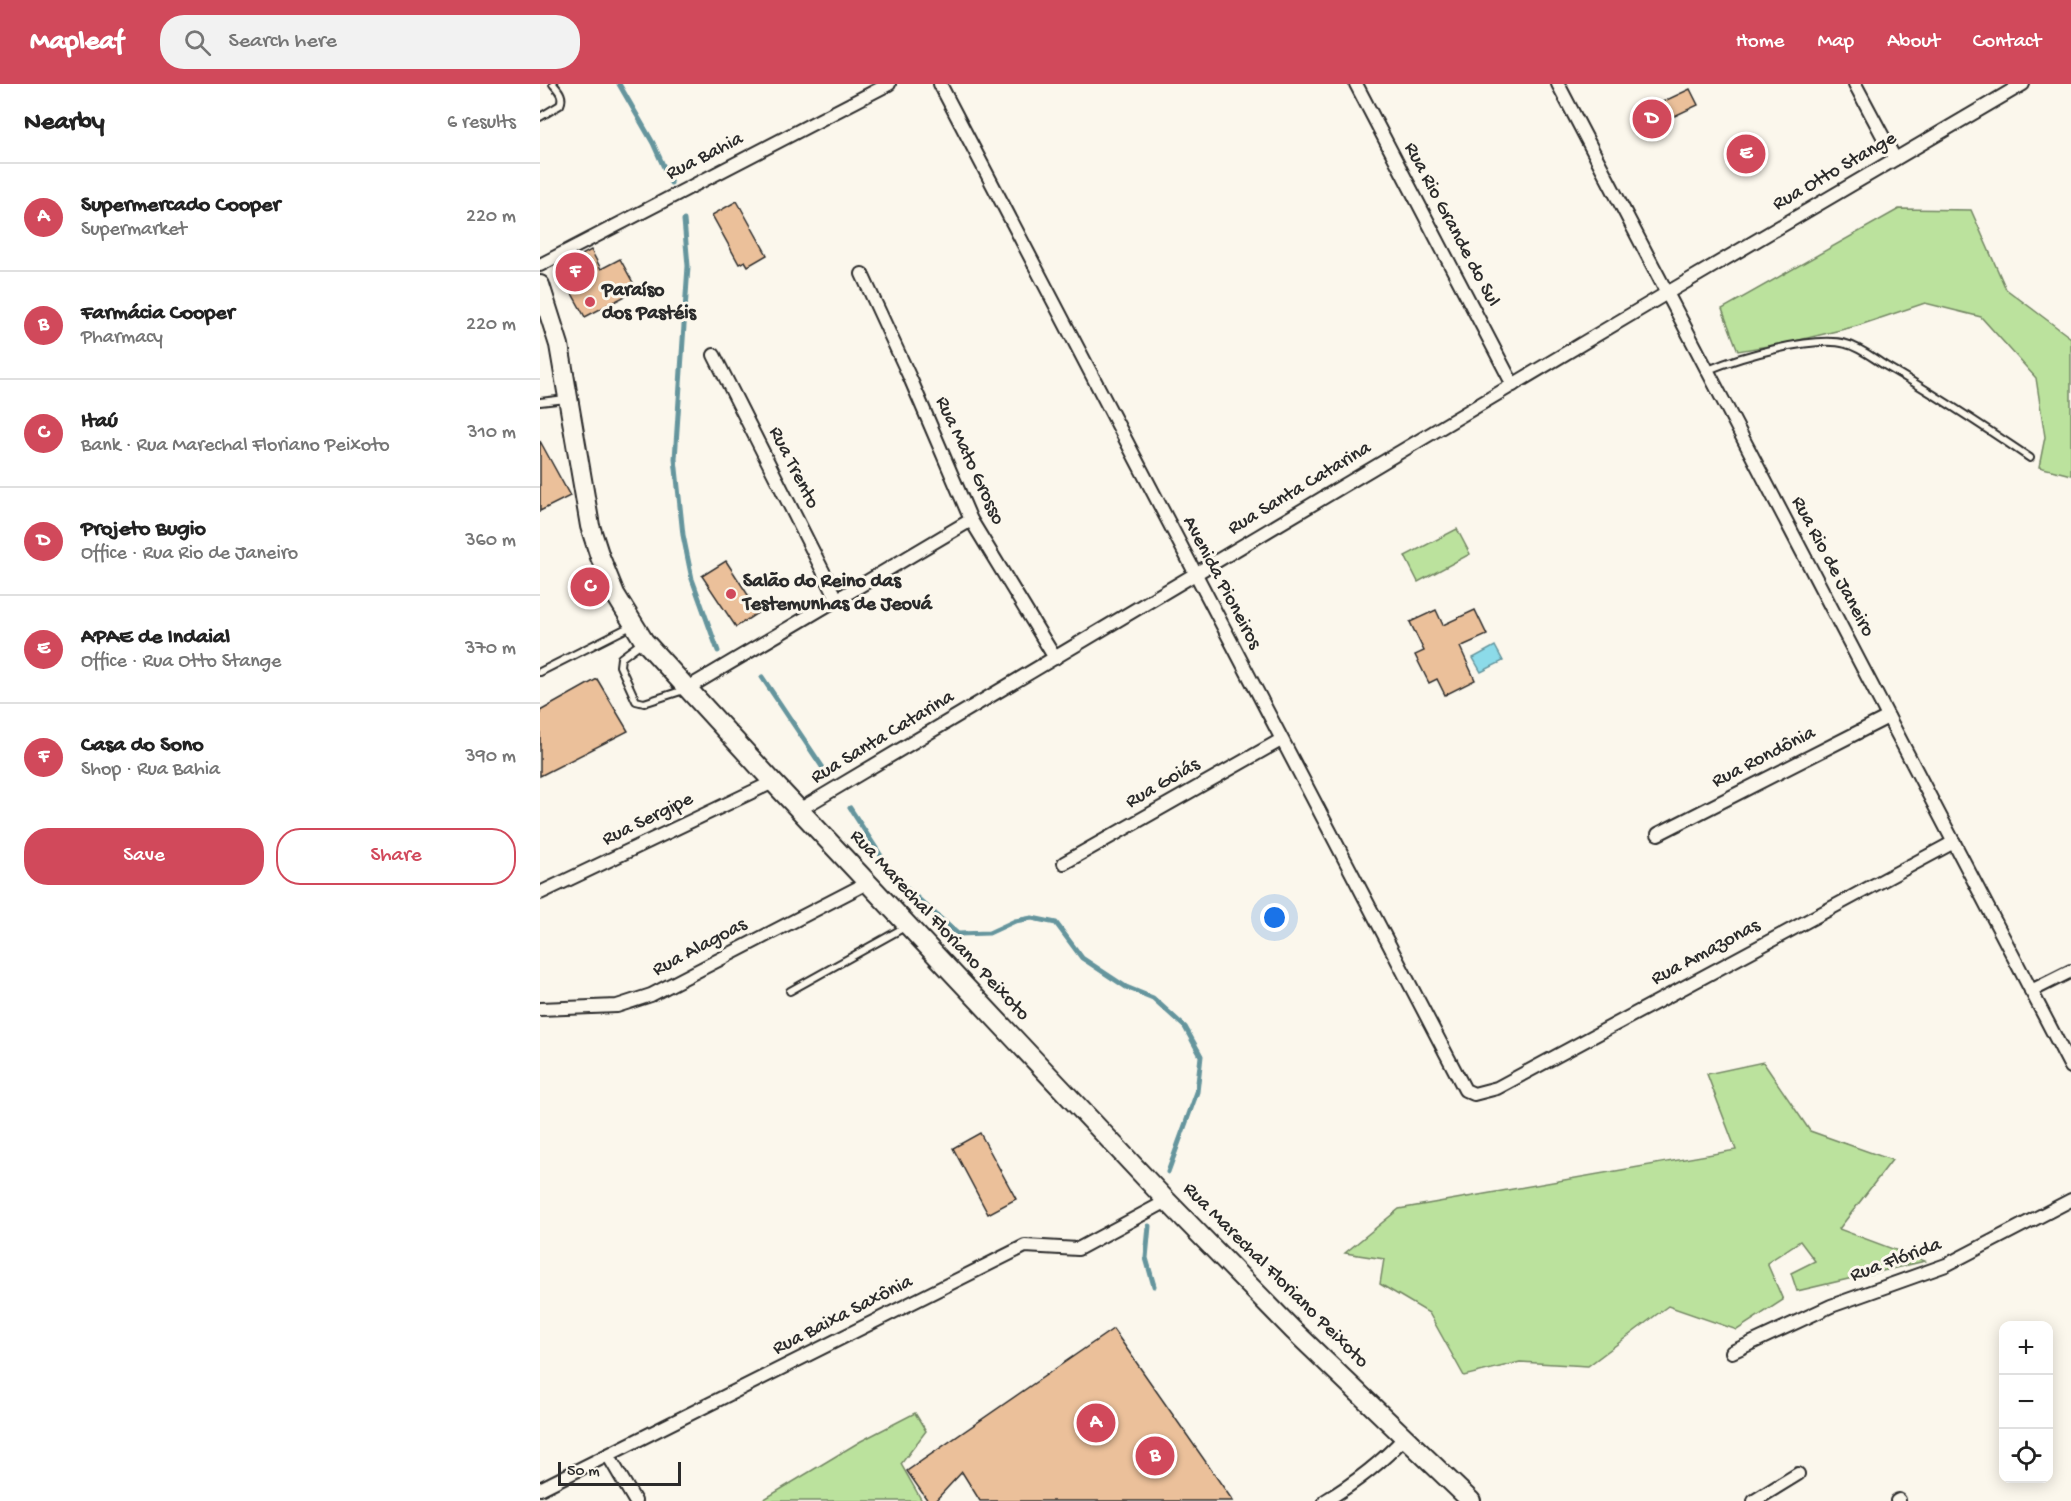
<!DOCTYPE html>
<html lang="en">
<head>
<meta charset="utf-8">
<style>
  :root { --surface:#fff; --page:#f2f2f2; --text:#222; --muted:#767676; --line:#e0e0e0; --accent:#d1495b }
  body { margin:0; font-family:"Gochi Hand",sans-serif; background:var(--page); color:var(--text) }
  .controls { position:absolute; right:18px; bottom:18px; display:grid; overflow:hidden; border-radius:12px; box-shadow:0 3px 15px #0003 }
  .controls button { width:54px; height:54px; display:grid; place-items:center; padding:0; border:0; border-bottom:2px solid var(--line); background:var(--surface); color:var(--text); font:30px sans-serif }
  .scale { position:absolute; left:18px; bottom:15px; width:123px; box-sizing:border-box; padding-left:6px; border:3px solid #2b2b2b; border-top:0; font-size:16px; line-height:21px; white-space:nowrap; color:#2b2b2b; -webkit-text-stroke:4px #fbf7ec; paint-order:stroke }
  .you { position:absolute; left:735px; top:834px; width:21px; height:21px; margin:-15px; border:4px solid #fff; border-radius:50%; background:#1a73e8; box-shadow:0 0 0 9px #1a73e833 }
  .badge { display:grid; place-items:center; width:39px; height:39px; border-radius:50%; background:var(--accent); color:#fff; font-size:20px; font-weight:700 }
  .pin { position:absolute; translate:-50% -50%; border:3px solid #fff; box-shadow:0 2px 6px #0006 }
  .list { margin:0; padding:0; list-style:none }
  h2 { display:flex; justify-content:space-between; align-items:center; height:78px; margin:0; padding:0 24px; font-size:26px }
  h2 small { font-size:20px; font-weight:400; color:var(--muted) }
  .list li { display:grid; grid-template-columns:39px 1fr auto; gap:18px; align-items:center; box-sizing:border-box; height:108px; padding:0 24px; border-top:2px solid var(--line) }
  .list b { display:block; font-size:22px; white-space:nowrap }
  .list p { margin:0; font-size:20px; white-space:nowrap; color:var(--muted) }
  .list em { font-size:20px; font-style:normal; color:var(--muted) }
  .actions { display:flex; gap:12px; padding:18px 24px }
  .actions a { flex:1; padding:14px 0; border:2px solid var(--accent); border-radius:24px; text-align:center; font-size:21px; color:var(--accent) }
  .actions .main { background:var(--accent); color:#fff }
  .icon { flex:none; width:33px; height:33px; fill:none; stroke:currentColor; stroke-width:2; stroke-linecap:round; stroke-linejoin:round }
  .map { position:relative; flex:none; width:1531px; height:1417px; overflow:hidden }
  header { display:flex; align-items:center; gap:36px; box-sizing:border-box; height:84px; padding:0 30px; background:var(--accent); color:#fff }
  header strong { font-size:28px }
  nav { display:flex; gap:33px; margin-inline-start:auto; font-size:21px }
  .search { width:420px; height:54px; background:var(--page); display:flex; align-items:center; gap:15px; box-sizing:border-box; padding:0 21px; border-radius:24px; color:var(--muted); font-size:22px }
  main { display:flex }
  aside { flex:1; background:var(--surface) }
  .map>svg:first-child { display:block }
  .green { fill:#bbe29d; stroke:#738664; stroke-width:1.5 }
  .water { fill:#8cdbe9; stroke:#65959d; stroke-width:1.5 }
  .lines { fill:none; stroke-linecap:round; stroke-linejoin:round }
  .stream { stroke:#65959d; stroke-width:5 }
  .building { fill:#ebc09a; stroke:#2b2b2b; stroke-width:1.5 }
  .service-casing { stroke:#2b2b2b; stroke-width:10 }
  .minor-casing { stroke:#2b2b2b; stroke-width:16 }
  .secondary-casing { stroke:#2b2b2b; stroke-width:22 }
  .service { stroke:#fbf7ec; stroke-width:6 }
  .minor { stroke:#fbf7ec; stroke-width:12 }
  .secondary { stroke:#fbf7ec; stroke-width:18 }
  .poi-dot { fill:#d1495b; stroke:#fbf7ec; stroke-width:2 }
  .labels { text-anchor:middle; dominant-baseline:central; stroke-width:6; stroke-linejoin:round; paint-order:stroke }
  .street-label { font-size:20px; fill:#2b2b2b; stroke:#fbf7ec }
  .poi-label { font-size:20px; font-weight:bold; fill:#2b2b2b; stroke:#fbf7ec; text-anchor:start }
</style>
</head>
<body>
<header>
<strong>Mapleaf</strong>
<div class="search"><svg class="icon" aria-label="search" viewBox="0 0 24 24"><circle cx="10" cy="10" r="6"/><path d="M15 15l6 6"/></svg>Search here</div>
<nav><a>Home</a><a>Map</a><a>About</a><a>Contact</a></nav>
</header>
<main>
<aside>
<h2>Nearby<small>6 results</small></h2>
<ul class="list">
<li><span class="badge">A</span><div><b>Supermercado Cooper</b><p>Supermarket</p></div><em>220 m</em></li>
<li><span class="badge">B</span><div><b>Farmácia Cooper</b><p>Pharmacy</p></div><em>220 m</em></li>
<li><span class="badge">C</span><div><b>Itaú</b><p>Bank · Rua Marechal Floriano Peixoto</p></div><em>310 m</em></li>
<li><span class="badge">D</span><div><b>Projeto Bugio</b><p>Office · Rua Rio de Janeiro</p></div><em>360 m</em></li>
<li><span class="badge">E</span><div><b>APAE de Indaial</b><p>Office · Rua Otto Stange</p></div><em>370 m</em></li>
<li><span class="badge">F</span><div><b>Casa do Sono</b><p>Shop · Rua Bahia</p></div><em>390 m</em></li>
</ul>
<div class="actions"><a class="main">Save</a><a>Share</a></div>
</aside>
<div class="map">
<svg width="1531" height="1417" viewBox="0 0 1531 1417">
  <rect width="100%" height="100%" fill="#fbf7ec"/>
  <filter id="ink" filterUnits="userSpaceOnUse"><feTurbulence type="fractalNoise" baseFrequency=".0167" numOctaves="2"/><feDisplacementMap in="SourceGraphic" scale="12" xChannelSelector="R" yChannelSelector="G"/><feConvolveMatrix kernelMatrix="1 2 1 2 8 2 1 2 1" color-interpolation-filters="sRGB"/></filter>
  <g filter="url(#ink)">
    <g class="green">
      <path d="M1359 125 1431 126 1466 205 1531 254V391L1499 383 1505 353 1496 294 1441 233 1385 219 1317 242 1251 258 1198 267 1182 225Z"/>
      <path d="M917 445 930 470 878 498 865 472Z"/>
      <path d="M1223 978 1270 1047 1352 1076 1299 1145 1385 1177 1257 1207 1251 1189 1275 1177 1260 1157 1227 1179 1243 1216 1197 1246 1128 1222 1048 1282 980 1278 924 1292 889 1229 840 1200 844 1175 805 1169 859 1125 1196 1066 1167 990Z"/>
      <path d="M375 1329 386 1347 361 1380 382 1417H221L321 1357Z"/>
    </g>
    <path class="water" d="M955 562 963 577 941 588 933 574Z"/>
    <g class="lines">
      <g class="stream">
        <path d="M79 0 113 59 131 99"/>
        <path d="M144 136 148 182 135 375 143 451 152 495 178 567"/>
        <path d="M222 593 283 684"/>
        <path d="M310 724 356 795 418 850 449 849 475 837 492 834 516 839 542 874 586 903 613 914 645 943 661 972 657 1008 628 1088"/>
        <path d="M609 1142 606 1174 614 1202"/>
      </g>
    </g>
    <g class="building">
      <path d="M1150 5 1158 21 1126 36 1118 20Z"/>
      <path d="M197 117 227 171 208 182 205 177 199 180 172 131Z"/>
      <path d="M51 166 61 185 80 175 97 206 45 233 18 184Z"/>
      <path d="M0 357 30 412 0 427Z"/>
      <path d="M186 477 219 528 196 543 162 492Z"/>
      <path d="M896 526 903 541 935 526 947 551 920 563 935 596 905 611 897 595 889 599 875 571 884 567 870 538Z"/>
      <path d="M57 595 88 647 0 692V627Z"/>
      <path d="M440 1049 476 1115 448 1130 413 1064Z"/>
      <path d="M573 1245 693 1417H440L422 1388 395 1417H388L367 1387Z"/>
    </g>
    <g class="lines">
      <g class="service-casing">
        <g id="service">
          <path d="M0 33 20 21C24 12 19 7 13 0"/>
          <path d="M1168 286C1199 273 1274 251 1306 260 1320 263 1334 275 1346 282 1396 311 1443 342 1490 374"/>
          <path d="M0 318 26 315"/>
          <path d="M101 559 81 574 80 582 96 617 104 619 144 606"/>
          <path d="M0 588 93 541"/>
          <path d="M250 907 365 843"/>
        </g>
      </g>
      <g class="minor-casing">
        <g id="minor">
          <path d="M400 0 925 1006 934 1010 957 1004 1414 758"/>
          <path d="M816 0 973 301"/>
          <path d="M1018 0 1531 983"/>
          <path d="M1315 0 1355 75"/>
          <path d="M0 181 349 0"/>
          <path d="M322 190 371 296 431 436 515 574"/>
          <path d="M174 271 297 515"/>
          <path d="M146 605 431 436"/>
          <path d="M259 726 1127 209 1483 0"/>
          <path d="M1118 750 1348 633"/>
          <path d="M524 779 741 656"/>
          <path d="M0 809 233 698"/>
          <path d="M1491 907 1531 887"/>
          <path d="M0 925 77 922 111 911 327 799"/>
          <path d="M1192 1268 1291 1222 1406 1181 1531 1116"/>
          <path d="M68 1371 95 1417"/>
          <path d="M0 1405 485 1162 538 1165 627 1117"/>
          <path d="M785 1417C815 1399 841 1379 865 1353"/>
          <path d="M1214 1417 1258 1390"/>
          <path d="M1357 1417 1359 1416"/>
        </g>
      </g>
      <g class="secondary-casing">
        <path id="secondary" d="M0 201 19 261 50 442 60 473 75 510 104 557 233 698 627 1117 753 1246 931 1417"/>
      </g>
      <use href="#service" class="service"/>
      <use href="#minor" class="minor"/>
      <use href="#secondary" class="secondary"/>
    </g>
  </g>
  <g class="poi-dot">
    <circle cx="50" cy="218" r="6"/>
    <circle cx="191" cy="510" r="6"/>
  </g>
  <g class="labels">
    <g class="street-label">
      <text transform="translate(165 73) rotate(-27)">Rua Bahia</text>
      <text transform="translate(1295 88) rotate(-30)">Rua Otto Stange</text>
      <text transform="translate(911 141) rotate(62)">Rua Rio Grande do Sul</text>
      <text transform="translate(429 377) rotate(65)">Rua Mato Grosso</text>
      <text transform="translate(253 384) rotate(63)">Rua Trento</text>
      <text transform="translate(760 405) rotate(-31)">Rua Santa Catarina</text>
      <text transform="translate(1292 483) rotate(62)">Rua Rio de Janeiro</text>
      <text transform="translate(681 499) rotate(62)">Avenida Pioneiros</text>
      <text transform="translate(343 654) rotate(-31)">Rua Santa Catarina</text>
      <text transform="translate(1224 674) rotate(-27)">Rua Rondônia</text>
      <text transform="translate(623 700) rotate(-30)">Rua Goiás</text>
      <text transform="translate(108 736) rotate(-26)">Rua Sergipe</text>
      <text transform="translate(399 842) rotate(47)">Rua Marechal Floriano Peixoto</text>
      <text transform="translate(160 864) rotate(-28)">Rua Alagoas</text>
      <text transform="translate(1166 869) rotate(-28)">Rua Amazonas</text>
      <text transform="translate(1356 1177) rotate(-20)">Rua Flórida</text>
      <text transform="translate(735 1192) rotate(45)">Rua Marechal Floriano Peixoto</text>
      <text transform="translate(303 1232) rotate(-27)">Rua Baixa Saxônia</text>
    </g>
    <g class="poi-label">
      <text x="62" y="207">Paraíso<tspan x="62" dy="23">dos Pastéis</tspan></text>
      <text x="203" y="498">Salão do Reino das<tspan x="203" dy="23">Testemunhas de Jeová</tspan></text>
    </g>
  </g>
</svg>
<div class="controls">
<button>+</button>
<button>−</button>
<button><svg class="icon" aria-label="locate" viewBox="0 0 24 24"><circle cx="12" cy="12" r="6"/><path d="M12 2v4M12 18v4M2 12h4M18 12h4"/></svg></button>
</div>
<div class="scale">50 m</div>
<div class="you"></div>
<div class="pin badge" style="left:556px;top:1339px">A</div>
<div class="pin badge" style="left:615px;top:1372px">B</div>
<div class="pin badge" style="left:50px;top:503px">C</div>
<div class="pin badge" style="left:1112px;top:35px">D</div>
<div class="pin badge" style="left:1206px;top:70px">E</div>
<div class="pin badge" style="left:35px;top:188px">F</div>
</div>
</main>
</body>
</html>
